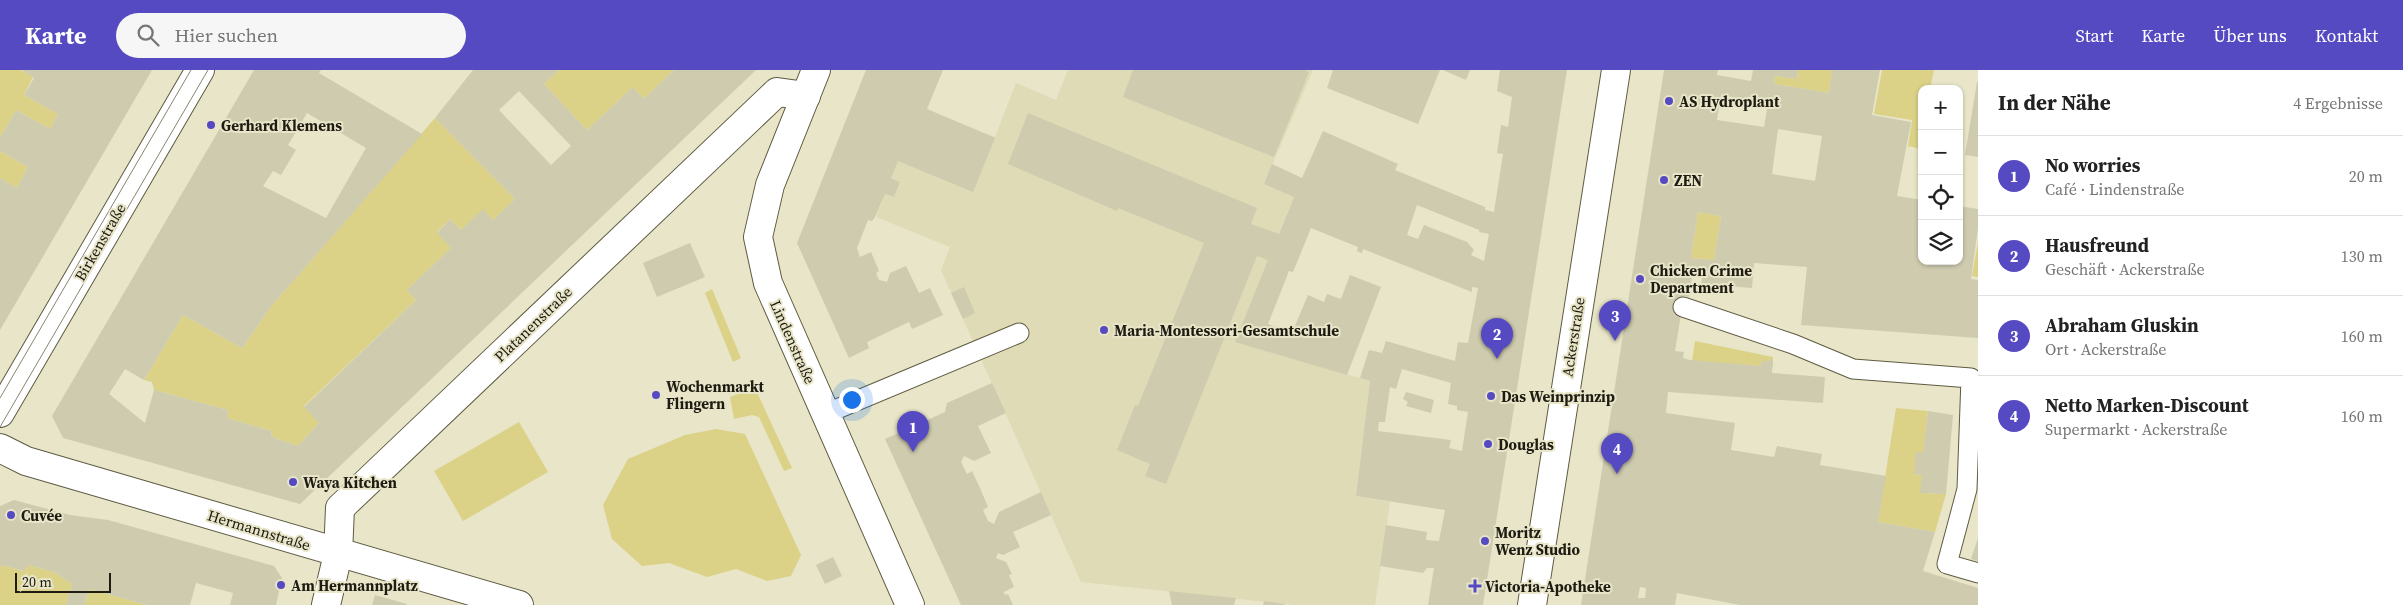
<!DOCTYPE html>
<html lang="de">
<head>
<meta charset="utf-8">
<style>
  :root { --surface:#fff; --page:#f6f6f6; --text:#222; --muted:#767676; --line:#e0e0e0; --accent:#564ac2 }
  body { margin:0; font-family:"Source Serif 4",serif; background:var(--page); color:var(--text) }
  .controls { position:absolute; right:15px; top:15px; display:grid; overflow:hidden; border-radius:10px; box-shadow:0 1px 4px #0004 }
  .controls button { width:45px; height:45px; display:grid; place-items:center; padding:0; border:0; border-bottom:1px solid var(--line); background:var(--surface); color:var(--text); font:25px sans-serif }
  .scale { position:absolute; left:15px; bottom:12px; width:96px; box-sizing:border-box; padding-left:5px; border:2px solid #1e1c12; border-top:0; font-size:14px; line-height:18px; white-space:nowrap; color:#1e1c12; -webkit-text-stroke:4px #e8e5c8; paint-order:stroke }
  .you { position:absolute; left:851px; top:329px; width:18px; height:18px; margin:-12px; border:4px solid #fff; border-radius:50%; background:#1a73e8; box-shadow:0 0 0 8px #1a73e833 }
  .badge { display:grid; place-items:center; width:32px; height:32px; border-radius:50%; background:var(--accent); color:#fff; font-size:16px; font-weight:700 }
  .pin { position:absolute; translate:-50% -41px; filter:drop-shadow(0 1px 2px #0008) }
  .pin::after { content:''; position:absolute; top:26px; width:18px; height:15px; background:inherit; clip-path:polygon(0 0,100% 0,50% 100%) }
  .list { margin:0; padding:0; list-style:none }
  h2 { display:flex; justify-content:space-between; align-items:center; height:65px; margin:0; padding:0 20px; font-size:21px }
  h2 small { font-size:16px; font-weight:400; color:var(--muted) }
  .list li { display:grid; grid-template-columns:32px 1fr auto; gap:15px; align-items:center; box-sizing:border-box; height:80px; padding:0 20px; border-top:1px solid var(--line) }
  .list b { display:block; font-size:19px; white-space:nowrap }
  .list p { margin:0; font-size:16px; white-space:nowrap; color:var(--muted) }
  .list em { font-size:16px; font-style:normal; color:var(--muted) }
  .icon { flex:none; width:28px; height:28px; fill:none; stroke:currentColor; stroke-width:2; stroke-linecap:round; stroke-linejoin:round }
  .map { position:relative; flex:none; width:1978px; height:535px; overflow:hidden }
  header { display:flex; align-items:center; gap:30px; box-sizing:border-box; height:70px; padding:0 25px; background:var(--accent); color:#fff }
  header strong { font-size:24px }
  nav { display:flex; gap:28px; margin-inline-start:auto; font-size:18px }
  .search { width:350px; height:45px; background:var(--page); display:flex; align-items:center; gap:12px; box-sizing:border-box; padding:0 18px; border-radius:28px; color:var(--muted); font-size:19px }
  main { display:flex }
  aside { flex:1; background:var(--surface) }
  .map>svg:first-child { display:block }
  .built { fill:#dfdbb6 }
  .green { fill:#dbd288 }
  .building { fill:#cecbaf; fill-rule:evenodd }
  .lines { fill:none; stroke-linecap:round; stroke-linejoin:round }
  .lane-casing { stroke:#5e5b42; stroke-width:21 }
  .street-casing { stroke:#5e5b42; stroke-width:30 }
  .secondary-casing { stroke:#5e5b42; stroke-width:30 }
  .lane { stroke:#fff; stroke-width:19 }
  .street { stroke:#fff; stroke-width:28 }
  .secondary { stroke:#fff; stroke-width:28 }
  .tram { stroke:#878571; stroke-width:1 }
  .poi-dot { fill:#564ac2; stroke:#e8e5c8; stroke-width:2 }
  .labels { text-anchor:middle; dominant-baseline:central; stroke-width:4; stroke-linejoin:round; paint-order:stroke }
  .poi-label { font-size:15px; font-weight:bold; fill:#1e1c12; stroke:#e8e5c8; text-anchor:start }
  .street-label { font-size:15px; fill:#1e1c12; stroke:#e8e5c8 }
</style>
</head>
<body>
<header>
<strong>Karte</strong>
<div class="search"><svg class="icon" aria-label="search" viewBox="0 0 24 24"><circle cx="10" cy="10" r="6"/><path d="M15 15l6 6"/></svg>Hier suchen</div>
<nav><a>Start</a><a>Karte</a><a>Über uns</a><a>Kontakt</a></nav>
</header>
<main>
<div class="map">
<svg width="1978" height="535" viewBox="0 0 1978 535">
  <rect width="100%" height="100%" fill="#e8e5c8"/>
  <path class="built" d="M1068 0H1313L1264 114 1294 126 1236 272 1370 311 1356 426 1390 432 1375 535H1295L1081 512 941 200 950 177 876 147 885 124 894 127 900 112 891 108 916 35 995 67 1016 13 1056 30Z"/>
  <g class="green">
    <path d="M0 0H21L33 7 24 25 58 44 50 59 16 40 0 68Z"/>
    <path d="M559 0H674L644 29 633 17 587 60 544 14Z"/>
    <path d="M1798 0H1832L1829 23 1774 14 1775 6 1797 9Z"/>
    <path d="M1882 0H1934L1930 19H1922L1920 79 1908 76 1912 50 1874 44Z"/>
    <path d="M435 48 515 129 493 150 483 140 461 160 450 149 437 162 451 178 407 220 416 230 304 336 319 353 298 376 272 367 271 361 227 348 228 340 154 320 152 312 144 310 183 245 242 278 273 234Z"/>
    <path d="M0 81 28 97 17 118 0 108Z"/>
    <path d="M1698 142 1721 146 1714 190 1691 188Z"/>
    <path d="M1978 172V207L1972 206Z"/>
    <path d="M712 219 741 288 733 292 705 223Z"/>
    <path d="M1695 271 1773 287V297L1692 291Z"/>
    <path d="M755 318 792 398 784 401 759 347 752 345 734 349 730 327Z"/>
    <path d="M1896 338 1928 341 1923 383 1914 404 1922 405 1921 423 1946 424 1935 462 1878 452Z"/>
    <path d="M519 352 548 402 463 451 434 401Z"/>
    <path d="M716 359 745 364 801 485 791 506 767 511 736 499 707 507 669 493 642 496 612 469 603 435 628 389 685 365Z"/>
    <path d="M2 495 24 501 29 495 54 502 72 514 66 535H0V498Z"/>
    <path d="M89 519 147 535H85Z"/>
  </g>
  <g class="building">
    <path d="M22 0H152L0 260V108L17 118 28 97 0 81V68L16 40 50 59 58 44 24 25 34 8Z"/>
    <path d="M254 0H321L319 3 422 64 273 234 242 278 183 245 144 310 125 299 109 324 145 353 154 320 228 340 227 348 271 361 272 367 298 376 319 353 304 337 416 230 407 220 451 178 437 163 450 149 461 160 483 139 493 150 515 129 435 48 473 0H559L544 14 587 60 633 17 644 29 674 0H756L300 434 63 368 52 346ZM519 21 571 76 551 95 499 40ZM307 43 366 78 326 148 263 116 273 101 281 105 296 80 288 75Z"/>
    <path d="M866 0H943L927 39 995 68 973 122 898 91 891 108 900 112 894 127 885 124 875 147 872 151 868 150 857 178 860 187 871 182 879 201 876 203 879 210 887 212 890 203 906 196 919 223 930 218 943 245 912 259 909 252 867 272 869 278 849 288 797 173Z"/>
    <path d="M1133 0H1304L1309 2 1274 87 1123 27Z"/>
    <path d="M1333 0H1440L1418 54 1327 18Z"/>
    <path d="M1443 0H1470L1466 10Z"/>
    <path d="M1500 0H1567L1483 535H1428L1434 498H1427L1423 503 1380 496 1386 455 1427 462 1426 470 1439 471 1445 440 1356 426 1370 311 1360 308 1369 280 1382 283 1386 271 1455 291 1458 272 1468 273 1478 218 1472 217V222L1363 179 1362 183 1357 181 1358 177 1311 158 1293 202 1289 201 1268 254 1292 263 1308 225 1324 232 1327 224 1341 229 1350 205 1381 217 1347 305 1235 272 1268 190 1257 186 1166 414 1145 406 1150 394 1117 380 1135 335 1138 336 1204 173 1118 138 1117 141 1008 94 1028 43 1257 138 1251 154 1279 164 1294 127 1264 114 1272 94 1302 108 1323 61 1398 94 1395 100 1485 137V140L1494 142 1503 84 1497 83 1501 55 1508 57 1512 27 1497 21ZM1417 135 1479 160V162L1489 164 1484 191 1471 185 1474 180 1467 172 1424 155 1418 169 1407 165ZM1402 299 1451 313 1448 334 1457 336V340L1468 342 1462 381 1449 378 1451 370 1378 361 1379 352H1385L1390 317 1396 319Z"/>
    <path d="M1664 0H1718L1717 5 1751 11 1753 0H1798L1797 9 1775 6 1774 14 1829 23 1832 0H1880L1872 45 1911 52 1897 126 1922 130V191H1959V136L1978 139V158L1971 209 1978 210V268L1801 255 1807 197 1754 193 1752 218 1701 214 1702 208 1692 206 1689 227 1684 226 1675 281 1684 282 1683 288 1690 290 1761 296V291H1771V289L1773 290 1772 303 1825 307 1823 333 1668 322 1666 343 1735 353 1731 380 1774 387 1777 376 1822 384 1820 395 1886 406 1878 452 1935 462 1923 501 1978 518V535H1740L1677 523 1675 535H1581ZM1721 25 1768 33 1764 57 1717 50ZM1778 59 1822 66 1815 111 1772 104ZM1698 142 1721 146 1714 190 1691 188ZM1640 517 1646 518 1645 528H1638Z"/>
    <path d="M1977 12H1978V87L1965 85Z"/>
    <path d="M690 173 705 207 657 227 643 193Z"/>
    <path d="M964 217 975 243 963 249 951 223Z"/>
    <path d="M992 313 1006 343 978 356 991 383 974 391 964 386 961 392 967 404 972 401 980 418 988 437 983 440 988 451 994 454 999 442 1041 422 1051 445 1013 462 1020 477 1003 485 998 483 996 488 1006 492 1012 504 1009 505 1014 517 1004 522 1005 525 1008 524 1013 535H961L885 369 905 360V352L917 347 925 351 945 342 947 333Z"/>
    <path d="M1406 322 1434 330 1431 343 1406 336 1408 332 1403 329Z"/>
    <path d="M1928 341 1953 345 1946 424 1920 423 1922 405 1914 404 1916 382 1923 383Z"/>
    <path d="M14 430 70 445 108 450 274 496 282 508 276 535H230L233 523 196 513 190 535H147L89 519 85 535H66L72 514 54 502 29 495 24 501 2 495 0 498V436Z"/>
    <path d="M1978 468V491L1971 489Z"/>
    <path d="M833 487 842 506 825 514 816 495Z"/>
    <path d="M1169 521 1215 526 1236 528 1234 535H1172Z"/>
    <path d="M375 525 407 534V535H372Z"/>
    <path d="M1264 531 1285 534V535H1263Z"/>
  </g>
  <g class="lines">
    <g class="lane-casing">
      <g id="lane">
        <path d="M1683 237 1793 274 1853 299 1971 308 1967 419 1947 494 1978 503"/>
        <path d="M825 344 1019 263"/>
      </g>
    </g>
    <g class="street-casing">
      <g id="street">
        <path d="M816 0 770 115 758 167 768 213 910 535"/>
        <path d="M0 378 26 391 519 535"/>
        <path d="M326 535 338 484 340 438 777 22 806 26"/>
        <path d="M1532 535 1616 0"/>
      </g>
    </g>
    <g class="secondary-casing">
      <path id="secondary" d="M0 343 200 0"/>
    </g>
    <use href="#lane" class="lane"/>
    <use href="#street" class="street"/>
    <use href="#secondary" class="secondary"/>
    <g class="tram">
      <path d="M0 328 191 0"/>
      <path d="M0 357 208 0"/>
    </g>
  </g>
  <g class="poi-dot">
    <circle cx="1669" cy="31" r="5"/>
    <circle cx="211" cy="55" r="5"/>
    <circle cx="1664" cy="110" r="5"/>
    <circle cx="1640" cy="209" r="5"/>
    <circle cx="1104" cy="260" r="5"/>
    <circle cx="656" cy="325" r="5"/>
    <circle cx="1491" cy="326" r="5"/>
    <circle cx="1488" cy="374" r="5"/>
    <circle cx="293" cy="412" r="5"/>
    <circle cx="11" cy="445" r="5"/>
    <circle cx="1485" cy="471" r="5"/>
    <circle cx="281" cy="515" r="5"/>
    <path d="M1472.5 508.5h5v5h5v5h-5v5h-5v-5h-5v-5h5z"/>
  </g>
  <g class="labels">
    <g class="poi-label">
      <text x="1679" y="31">AS Hydroplant</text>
      <text x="221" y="55">Gerhard Klemens</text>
      <text x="1674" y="110">ZEN</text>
      <text x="1650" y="200">Chicken Crime<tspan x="1650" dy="17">Department</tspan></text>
      <text x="1114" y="260">Maria-Montessori-Gesamtschule</text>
      <text x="666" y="316">Wochenmarkt<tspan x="666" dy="17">Flingern</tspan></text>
      <text x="1501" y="326">Das Weinprinzip</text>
      <text x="1498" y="374">Douglas</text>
      <text x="303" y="412">Waya Kitchen</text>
      <text x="21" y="445">Cuvée</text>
      <text x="1495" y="462">Moritz<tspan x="1495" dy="17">Wenz Studio</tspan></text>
      <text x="291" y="515">Am Hermannplatz</text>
      <text x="1485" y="516">Victoria-Apotheke</text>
    </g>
    <g class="street-label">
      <text transform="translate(100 172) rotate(-60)">Birkenstraße</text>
      <text transform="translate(533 254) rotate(-44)">Platanenstraße</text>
      <text transform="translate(1573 267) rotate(-81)">Ackerstraße</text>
      <text transform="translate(793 272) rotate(66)">Lindenstraße</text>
      <text transform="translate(259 460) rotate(17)">Hermannstraße</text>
    </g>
  </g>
</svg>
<div class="controls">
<button>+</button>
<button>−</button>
<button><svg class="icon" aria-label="locate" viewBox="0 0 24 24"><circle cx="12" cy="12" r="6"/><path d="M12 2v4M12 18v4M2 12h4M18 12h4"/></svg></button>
<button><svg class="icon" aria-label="layers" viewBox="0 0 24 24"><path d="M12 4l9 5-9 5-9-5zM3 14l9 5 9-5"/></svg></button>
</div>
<div class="scale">20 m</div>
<div class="you"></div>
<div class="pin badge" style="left:913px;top:382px">1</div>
<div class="pin badge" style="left:1497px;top:289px">2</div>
<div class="pin badge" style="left:1615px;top:271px">3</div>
<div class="pin badge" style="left:1617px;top:404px">4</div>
</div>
<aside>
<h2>In der Nähe<small>4 Ergebnisse</small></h2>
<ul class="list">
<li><span class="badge">1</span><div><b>No worries</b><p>Café · Lindenstraße</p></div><em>20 m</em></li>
<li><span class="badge">2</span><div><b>Hausfreund</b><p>Geschäft · Ackerstraße</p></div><em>130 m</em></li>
<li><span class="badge">3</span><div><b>Abraham Gluskin</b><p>Ort · Ackerstraße</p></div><em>160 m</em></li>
<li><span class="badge">4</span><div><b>Netto Marken-Discount</b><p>Supermarkt · Ackerstraße</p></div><em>160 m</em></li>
</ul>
</aside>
</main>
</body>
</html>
